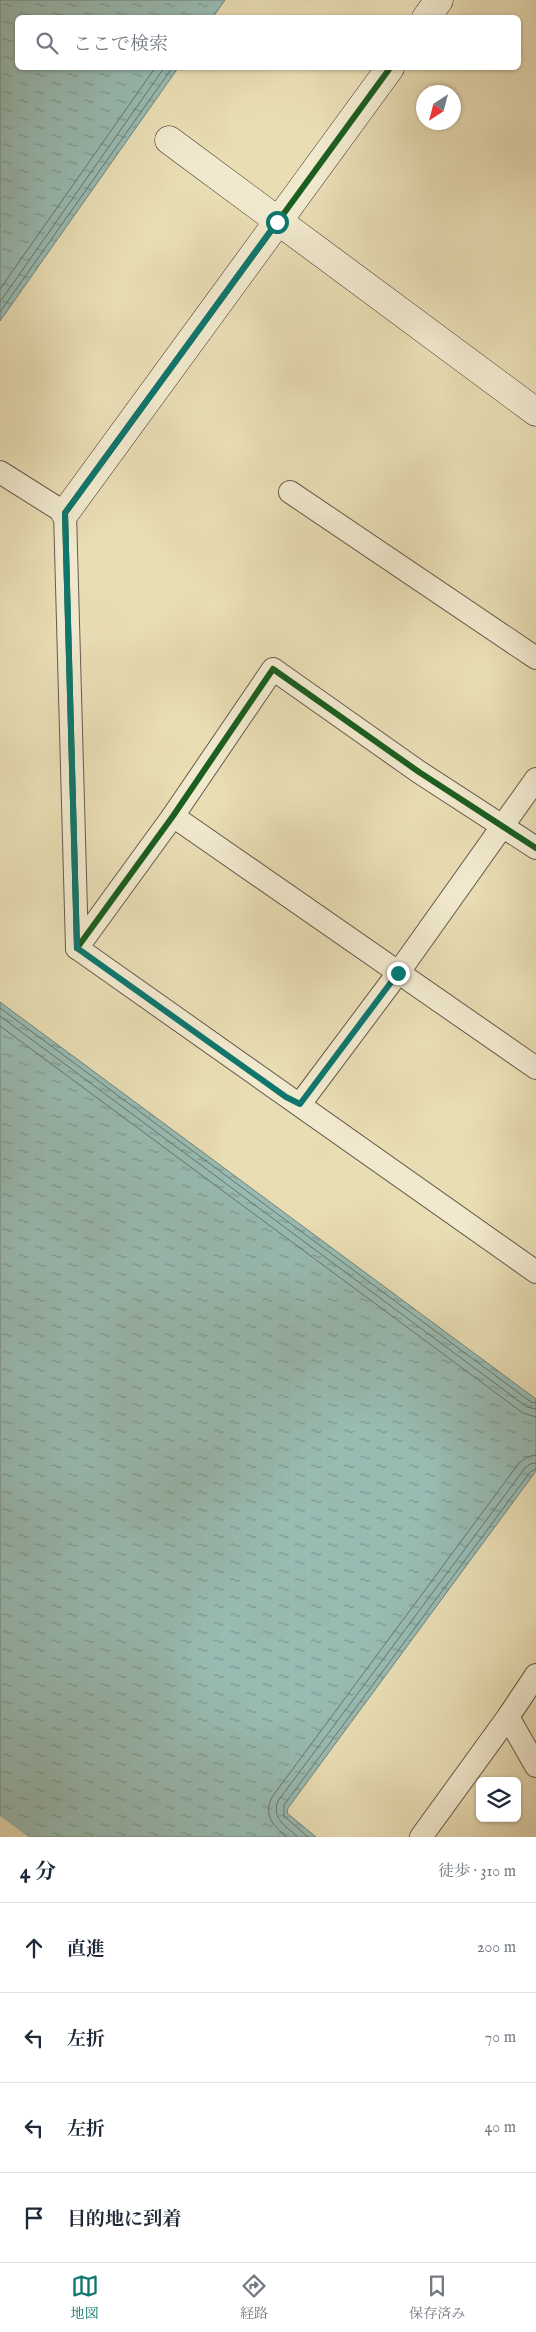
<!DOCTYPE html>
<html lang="ja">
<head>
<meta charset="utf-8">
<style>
  :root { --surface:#fff; --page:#f2f2f3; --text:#1f2937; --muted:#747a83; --line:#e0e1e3; --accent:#0f766e }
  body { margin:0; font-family:"IM FELL English","Noto Serif JP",serif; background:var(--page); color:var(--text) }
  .controls { position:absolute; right:15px; bottom:15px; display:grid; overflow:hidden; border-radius:8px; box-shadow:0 1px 4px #0004 }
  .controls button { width:45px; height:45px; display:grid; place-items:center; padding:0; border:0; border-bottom:1px solid var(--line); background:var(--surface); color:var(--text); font:25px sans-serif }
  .compass { position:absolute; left:416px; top:85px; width:45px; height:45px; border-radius:50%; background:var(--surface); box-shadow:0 1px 4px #0004; rotate:216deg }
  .stop { position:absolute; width:15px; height:15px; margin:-11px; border:4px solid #0f766e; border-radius:50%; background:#fff }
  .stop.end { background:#0f766e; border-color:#fff; box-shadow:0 1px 5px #0008 }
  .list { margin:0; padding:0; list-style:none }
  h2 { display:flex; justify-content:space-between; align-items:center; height:65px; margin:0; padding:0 20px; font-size:21px }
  h2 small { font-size:16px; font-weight:400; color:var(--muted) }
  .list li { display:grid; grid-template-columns:32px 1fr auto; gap:15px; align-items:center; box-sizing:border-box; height:90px; padding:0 20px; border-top:1px solid var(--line) }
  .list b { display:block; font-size:19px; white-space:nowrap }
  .list em { font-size:16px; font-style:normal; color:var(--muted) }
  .icon { flex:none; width:28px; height:28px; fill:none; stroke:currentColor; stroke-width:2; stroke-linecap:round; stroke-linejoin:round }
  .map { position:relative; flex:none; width:536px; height:1837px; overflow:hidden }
  .search { position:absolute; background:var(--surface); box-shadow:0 1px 4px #0004; left:15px; right:15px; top:15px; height:55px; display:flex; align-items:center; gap:12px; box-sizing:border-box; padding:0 18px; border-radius:8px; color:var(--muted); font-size:19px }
  .sheet { height:425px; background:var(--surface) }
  nav { display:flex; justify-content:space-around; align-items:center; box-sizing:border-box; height:70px; border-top:1px solid var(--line); background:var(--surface); font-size:14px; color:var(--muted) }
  nav a { display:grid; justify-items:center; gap:2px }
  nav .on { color:var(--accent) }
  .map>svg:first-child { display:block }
  .water { fill:url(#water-ripples); stroke:#73837b }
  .pier { fill:#e9ddb4 }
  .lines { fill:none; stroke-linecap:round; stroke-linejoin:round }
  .shore { stroke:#6a746e; stroke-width:1 }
  .street-casing { stroke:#665a4c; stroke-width:24 }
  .secondary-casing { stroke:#3b2e29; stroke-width:29 }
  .street { stroke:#f1e9ce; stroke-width:22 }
  .secondary { stroke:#f1e9ce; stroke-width:28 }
  .cycleway-casing { stroke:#f1e9ce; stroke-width:9 }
  .cycleway { stroke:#1b5e20; stroke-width:6 }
  .route { stroke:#0f766e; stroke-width:6 }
</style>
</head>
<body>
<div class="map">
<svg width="536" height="1837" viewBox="0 0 536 1837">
  <defs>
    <pattern id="water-ripples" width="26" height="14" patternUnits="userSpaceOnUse" patternTransform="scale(1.25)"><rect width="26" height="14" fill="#98bbb2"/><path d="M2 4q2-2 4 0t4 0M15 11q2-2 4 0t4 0" fill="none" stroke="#7d9891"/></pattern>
  </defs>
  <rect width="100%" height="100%" fill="#e9ddb4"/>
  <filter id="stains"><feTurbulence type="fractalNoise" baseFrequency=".004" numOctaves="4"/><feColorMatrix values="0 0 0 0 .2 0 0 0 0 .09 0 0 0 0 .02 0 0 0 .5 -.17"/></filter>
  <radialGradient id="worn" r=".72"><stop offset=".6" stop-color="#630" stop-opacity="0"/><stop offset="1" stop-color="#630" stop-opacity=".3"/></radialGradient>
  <g class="water">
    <path d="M0 0H225L213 17 18 18V68H178L0 321Z"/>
    <path d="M0 1002 536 1399V1471L288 1808 287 1813 316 1837H0Z"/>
  </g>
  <path class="pier" d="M0 1816 29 1837H0Z"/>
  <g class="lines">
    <g class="shore">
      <path d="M0 289 155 68"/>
      <path d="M0 302 164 68"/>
      <path d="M0 312 172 68"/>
      <path d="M0 1008 531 1402 536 1403"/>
      <path d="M0 1016 527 1407 536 1409"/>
      <path d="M0 1026 523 1413 536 1417"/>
      <path d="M287 1837C273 1826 263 1815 272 1797L519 1463 527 1457 536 1455"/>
      <path d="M298 1837C287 1827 271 1819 278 1801L525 1468 530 1464 536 1463"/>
      <path d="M308 1837 284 1816V1805L530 1472 536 1469"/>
    </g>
    <g class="street-casing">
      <g id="street">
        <path d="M0 472 65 513 77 948"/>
        <path d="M290 492 536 658"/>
        <path d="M173 816 536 1068"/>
        <path d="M77 948 173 816 273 669 419 772 536 848"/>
        <path d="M77 948 536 1272"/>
        <path d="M300 1104 398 973 536 779"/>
        <path d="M508 1717 536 1766"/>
        <path d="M421 1837 508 1717 536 1675"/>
      </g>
    </g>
    <g class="secondary-casing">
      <g id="secondary">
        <path d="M426 18 439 0"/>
        <path d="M169 140 536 412"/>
        <path d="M65 513 390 68"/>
      </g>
    </g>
    <use href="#street" class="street"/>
    <use href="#secondary" class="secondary"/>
    <g class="cycleway-casing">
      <g id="cycleway">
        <path d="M77 948 65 513 390 68"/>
        <path d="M77 948 173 816 273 669 419 772 536 848"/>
      </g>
    </g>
    <use href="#cycleway" class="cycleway"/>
  </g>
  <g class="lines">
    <path class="route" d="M277 222 65 513 77 948 286 1097 300 1104 398 973"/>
  </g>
  <rect width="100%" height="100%" filter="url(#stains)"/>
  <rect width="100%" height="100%" fill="url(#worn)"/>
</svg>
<div class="controls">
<button><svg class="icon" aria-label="layers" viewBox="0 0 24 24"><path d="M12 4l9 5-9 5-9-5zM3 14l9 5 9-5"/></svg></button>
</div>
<svg class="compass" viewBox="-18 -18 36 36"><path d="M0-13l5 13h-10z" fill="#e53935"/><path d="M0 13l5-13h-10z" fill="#747a83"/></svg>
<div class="stop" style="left:277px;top:222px"></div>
<div class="stop end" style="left:398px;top:973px"></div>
<div class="search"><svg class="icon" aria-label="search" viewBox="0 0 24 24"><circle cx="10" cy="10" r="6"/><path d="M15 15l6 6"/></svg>ここで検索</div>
</div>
<section class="sheet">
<h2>4 分<small>徒歩 · 310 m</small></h2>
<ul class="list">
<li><svg class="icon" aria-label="ahead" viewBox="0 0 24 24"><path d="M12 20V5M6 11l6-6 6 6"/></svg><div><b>直進</b></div><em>200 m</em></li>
<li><svg class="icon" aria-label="left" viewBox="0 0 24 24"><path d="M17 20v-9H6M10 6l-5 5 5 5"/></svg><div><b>左折</b></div><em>70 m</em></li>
<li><svg class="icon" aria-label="left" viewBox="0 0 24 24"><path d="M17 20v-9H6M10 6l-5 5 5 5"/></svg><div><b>左折</b></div><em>40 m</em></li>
<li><svg class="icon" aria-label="arrive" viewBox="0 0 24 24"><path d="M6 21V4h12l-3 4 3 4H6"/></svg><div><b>目的地に到着</b></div></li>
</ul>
</section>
<nav>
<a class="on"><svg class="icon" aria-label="map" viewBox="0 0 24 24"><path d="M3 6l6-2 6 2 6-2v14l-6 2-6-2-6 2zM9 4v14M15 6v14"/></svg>地図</a>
<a><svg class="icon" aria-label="directions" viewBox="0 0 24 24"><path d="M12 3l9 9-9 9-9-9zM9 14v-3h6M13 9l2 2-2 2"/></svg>経路</a>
<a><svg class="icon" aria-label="saved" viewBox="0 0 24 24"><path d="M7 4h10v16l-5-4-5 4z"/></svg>保存済み</a>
</nav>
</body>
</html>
